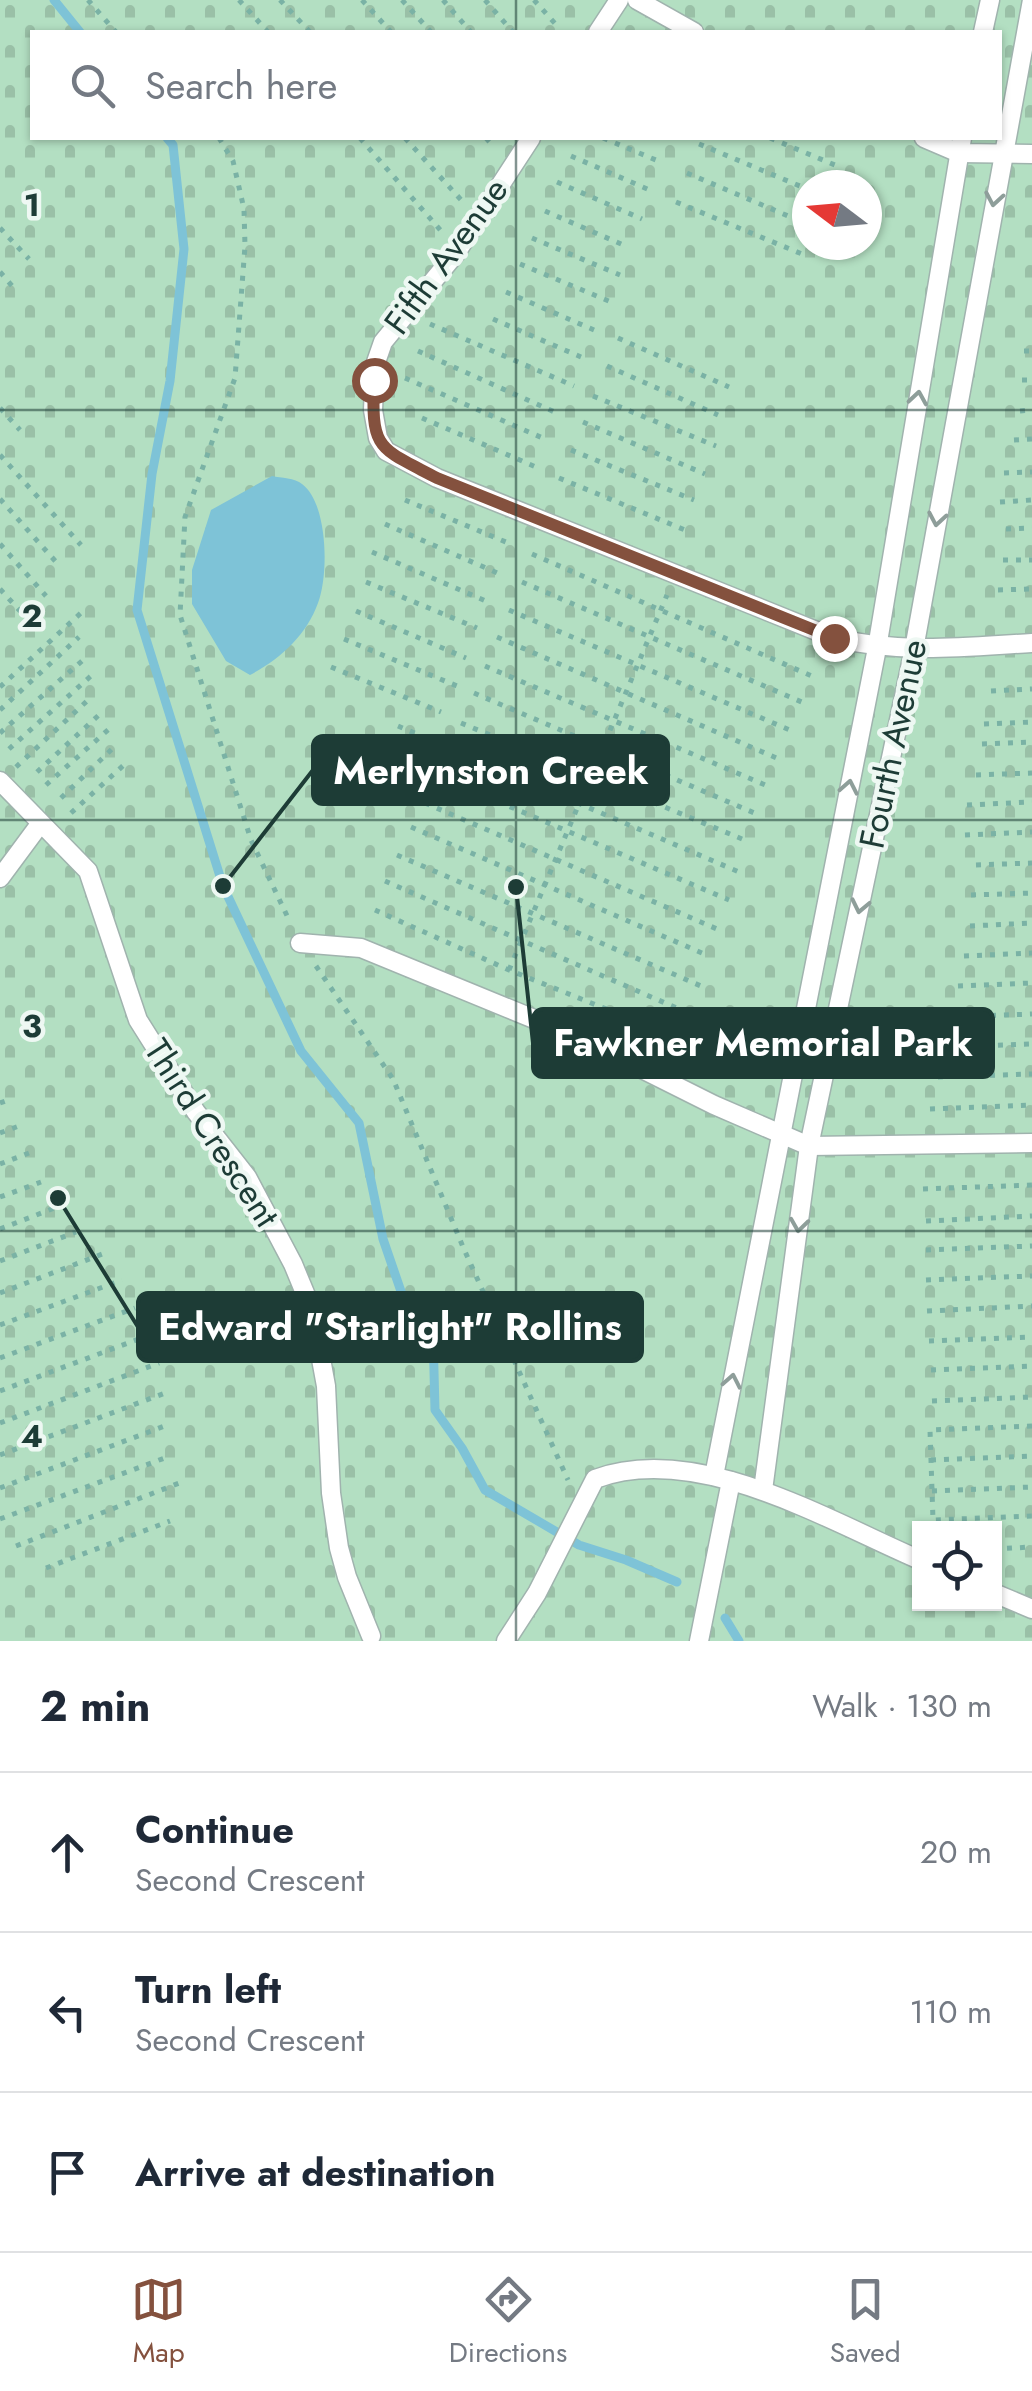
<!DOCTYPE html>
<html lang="en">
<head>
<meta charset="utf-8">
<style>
  :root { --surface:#fff; --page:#f6f6f7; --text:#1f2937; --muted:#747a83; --line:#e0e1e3; --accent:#84513e }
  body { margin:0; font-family:Jost,sans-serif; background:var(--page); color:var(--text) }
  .controls { position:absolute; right:30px; bottom:30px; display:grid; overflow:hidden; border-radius:0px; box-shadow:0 2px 8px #0004 }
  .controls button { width:90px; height:90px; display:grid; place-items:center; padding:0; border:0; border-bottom:2px solid var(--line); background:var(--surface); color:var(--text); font:50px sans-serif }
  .compass { position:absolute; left:792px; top:170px; width:90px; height:90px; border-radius:50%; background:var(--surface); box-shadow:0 2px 8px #0004; rotate:286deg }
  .stop { position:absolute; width:30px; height:30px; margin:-22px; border:8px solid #84513e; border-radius:50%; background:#fff }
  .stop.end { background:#84513e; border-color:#fff; box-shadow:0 2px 10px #0008 }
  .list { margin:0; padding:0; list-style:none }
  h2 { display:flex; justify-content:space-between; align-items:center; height:130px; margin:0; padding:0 40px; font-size:42px }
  h2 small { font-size:32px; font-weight:400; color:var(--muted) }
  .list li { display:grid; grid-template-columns:65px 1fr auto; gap:30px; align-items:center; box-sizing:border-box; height:160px; padding:0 40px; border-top:2px solid var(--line) }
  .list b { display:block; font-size:38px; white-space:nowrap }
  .list p { margin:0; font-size:32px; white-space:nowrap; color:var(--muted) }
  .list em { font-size:32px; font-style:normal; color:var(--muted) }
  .icon { flex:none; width:55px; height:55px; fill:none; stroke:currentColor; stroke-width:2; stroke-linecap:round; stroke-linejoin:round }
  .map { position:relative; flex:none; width:1032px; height:1641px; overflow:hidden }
  .search { position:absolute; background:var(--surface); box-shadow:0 2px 8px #0004; left:30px; right:30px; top:30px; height:110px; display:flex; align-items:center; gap:25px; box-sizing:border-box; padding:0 35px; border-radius:0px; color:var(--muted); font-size:38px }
  .sheet { height:610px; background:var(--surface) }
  nav { display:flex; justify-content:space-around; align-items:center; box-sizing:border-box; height:140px; border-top:2px solid var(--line); background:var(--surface); font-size:28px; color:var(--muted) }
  nav a { display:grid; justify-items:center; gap:5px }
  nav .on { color:var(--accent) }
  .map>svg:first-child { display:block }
  .cemetery { fill:url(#cemetery-stones); fill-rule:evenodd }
  .water { fill:#7ec3d7 }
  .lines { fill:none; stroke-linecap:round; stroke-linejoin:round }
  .stream { stroke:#7ec3d7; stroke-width:9 }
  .lane-casing { stroke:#a0b3ae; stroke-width:21 }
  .path { stroke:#7ab2a5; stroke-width:5; stroke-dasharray:5 8; stroke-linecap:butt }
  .lane { stroke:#fff; stroke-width:18 }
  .oneway { stroke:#8e9e9a }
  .route { stroke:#84513e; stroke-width:12 }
  .grid { fill:none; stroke:#1d3c36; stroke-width:2.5; stroke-opacity:0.55 }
  .labels { text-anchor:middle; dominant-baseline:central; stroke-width:9; stroke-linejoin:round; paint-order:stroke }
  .street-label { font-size:35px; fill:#1d3c36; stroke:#eef8f3 }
  .grid-label { font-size:32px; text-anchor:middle; font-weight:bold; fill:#1d3c36; stroke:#eef8f3; stroke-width:9; stroke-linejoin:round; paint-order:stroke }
  .leader { fill:none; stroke:#1d3c36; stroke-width:4 }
  .callout-dot { fill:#1d3c36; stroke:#eef8f3; stroke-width:4 }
  .callout { fill:#1d3c36; stroke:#1d3c36; stroke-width:4 }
  .callout-label { font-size:38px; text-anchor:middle; font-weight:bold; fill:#fff }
</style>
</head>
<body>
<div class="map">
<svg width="1032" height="1641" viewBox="0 0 1032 1641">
  <defs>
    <pattern id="cemetery-stones" width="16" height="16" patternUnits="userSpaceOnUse" patternTransform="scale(2.5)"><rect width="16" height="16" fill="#b3dfc2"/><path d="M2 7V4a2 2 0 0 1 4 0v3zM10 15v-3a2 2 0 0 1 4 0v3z" fill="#9ac0a7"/></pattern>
  </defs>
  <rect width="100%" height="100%" fill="#ddebe6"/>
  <path class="cemetery" d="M0 0H1032V1641H0ZM32 32H1000V138H32ZM807 185H867V245H807ZM920 1528H994V1604H920Z"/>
  <path class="water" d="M272 476C281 478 295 478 302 484 328 503 329 575 318 603 306 636 280 659 250 675L226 661 192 604V570L211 510Z"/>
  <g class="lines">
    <g class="stream">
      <path d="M54 0 80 32"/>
      <path d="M167 138 173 145 184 249 170 381 152 474 137 610 223 886 301 1051 359 1123 383 1239 405 1303 433 1333 435 1410 462 1448 485 1490 579 1545 626 1560 677 1582"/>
      <path d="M725 1618 739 1641"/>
    </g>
    <g class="lane-casing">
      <g id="lane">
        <path d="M637 0 694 32"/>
        <path d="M598 32 619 0"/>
        <path d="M983 32 990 0"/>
        <path d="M531 138 456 253 383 342 375 365 373 410 378 438 386 451 437 478 834 638C904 654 961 647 1032 643"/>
        <path d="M924 138 959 153 1032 154"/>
        <path d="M0 781 88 871 138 1020 196 1112 247 1177 293 1264 312 1310 326 1386 331 1493 339 1548 347 1577 371 1636"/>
        <path d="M0 878 40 824"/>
        <path d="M300 943 361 948 578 1037 714 1105 809 1146 1032 1143"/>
        <path d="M714 1476 877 648 962 138"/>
        <path d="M763 1490 809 1146 914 649 1032 0"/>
        <path d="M994 1593 1032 1609"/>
        <path d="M506 1641 537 1593 595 1479C696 1441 827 1520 920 1560"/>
        <path d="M699 1641 731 1481"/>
      </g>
    </g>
    <g class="path">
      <path d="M88 0 116 32"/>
      <path d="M239 0 268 32"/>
      <path d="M280 0 310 32"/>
      <path d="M362 0 391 32"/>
      <path d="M402 0 431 32"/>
      <path d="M443 0 471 32"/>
      <path d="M485 0 513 32"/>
      <path d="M534 0 559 28"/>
      <path d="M219 138 233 161 244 209 245 246 235 378 185 517 180 615 251 840 290 922"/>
      <path d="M360 138 442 232"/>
      <path d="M405 138 463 202"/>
      <path d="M486 138 494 147"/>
      <path d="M603 138 663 163"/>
      <path d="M770 138 835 165"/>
      <path d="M699 144 807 189"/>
      <path d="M571 156 652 191"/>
      <path d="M687 173 807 224"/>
      <path d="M557 182 642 219"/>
      <path d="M676 202 802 254"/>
      <path d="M545 211 628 247"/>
      <path d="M0 228 29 259"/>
      <path d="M532 238 620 275"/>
      <path d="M520 264 611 302"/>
      <path d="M0 272 14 288"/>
      <path d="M506 292 594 330"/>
      <path d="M493 319 581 357"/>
      <path d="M430 324 574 386"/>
      <path d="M618 338 729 387"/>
      <path d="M418 351 559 414"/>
      <path d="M1024 351H1032"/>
      <path d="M607 366 718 415"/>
      <path d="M405 378 545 439"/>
      <path d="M1022 380H1032"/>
      <path d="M593 396 716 446"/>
      <path d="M0 408 20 430"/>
      <path d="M1020 411 1032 410"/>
      <path d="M422 418 536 467"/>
      <path d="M583 422 705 474"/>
      <path d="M1014 440 1032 439"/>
      <path d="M571 450 694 500"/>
      <path d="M0 455 81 545"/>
      <path d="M1004 473 1032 472"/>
      <path d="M559 478 685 530"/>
      <path d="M0 499 57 563"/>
      <path d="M405 500 513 545"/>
      <path d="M1000 502 1032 500"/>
      <path d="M385 524 502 575"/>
      <path d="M1006 529 1032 528"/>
      <path d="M0 544 46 596"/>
      <path d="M372 552 488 602"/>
      <path d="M532 554 814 677"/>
      <path d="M1003 560H1032"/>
      <path d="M366 582 477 628"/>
      <path d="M522 582 804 703"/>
      <path d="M0 589 21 612"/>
      <path d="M998 590 1032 589"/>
      <path d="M509 610 792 731"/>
      <path d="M356 611 466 658"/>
      <path d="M497 637 781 760"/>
      <path d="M344 639 457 686"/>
      <path d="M485 666 770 787"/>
      <path d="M331 667 441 712"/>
      <path d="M0 687 82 612"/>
      <path d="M991 691 1032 689"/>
      <path d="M474 693 759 815"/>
      <path d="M0 710 79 637"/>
      <path d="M461 723 747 841"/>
      <path d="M984 724 1032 722"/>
      <path d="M398 726 739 872"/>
      <path d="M0 733 83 660"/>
      <path d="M982 744 1032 742"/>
      <path d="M9 749 92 675"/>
      <path d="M16 767 87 701"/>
      <path d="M37 772 100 714"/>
      <path d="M976 775 1032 773"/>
      <path d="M438 776 729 900"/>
      <path d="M46 785 109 729"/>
      <path d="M61 798 112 749"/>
      <path d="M425 803 717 929"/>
      <path d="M967 805 1032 802"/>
      <path d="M71 813 126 763"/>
      <path d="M411 827 709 956"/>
      <path d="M965 835 1032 832"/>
      <path d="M397 855 701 986"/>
      <path d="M976 865 1032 863"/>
      <path d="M385 881 695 1016"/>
      <path d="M971 895 1032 893"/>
      <path d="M375 910 509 970 691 1043"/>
      <path d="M970 926 1032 923"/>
      <path d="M964 956 1032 953"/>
      <path d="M316 966 393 1079 463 1247 568 1480"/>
      <path d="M509 970 667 595"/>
      <path d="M958 986 1032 983"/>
      <path d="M952 1017 1032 1014"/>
      <path d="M946 1047 1032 1044"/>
      <path d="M938 1077 1032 1074"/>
      <path d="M0 1103 11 1099"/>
      <path d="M930 1109 1032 1105"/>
      <path d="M0 1133 19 1126"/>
      <path d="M0 1164 29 1153"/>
      <path d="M923 1189 1032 1185"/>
      <path d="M0 1197 41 1182"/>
      <path d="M926 1221 1032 1216"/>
      <path d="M0 1229 70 1202"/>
      <path d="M926 1250 1032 1246"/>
      <path d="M0 1261 76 1232"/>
      <path d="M926 1280 1032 1276"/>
      <path d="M0 1293 105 1253"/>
      <path d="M927 1311 1032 1306"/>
      <path d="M0 1325 122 1280"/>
      <path d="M929 1341 1032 1337"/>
      <path d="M0 1358 135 1308"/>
      <path d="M931 1370 1032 1366"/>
      <path d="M0 1391 144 1337"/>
      <path d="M932 1401 1032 1397"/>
      <path d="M0 1423 159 1363"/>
      <path d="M1032 1426 930 1430 933 1520 1032 1516"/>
      <path d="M0 1455 165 1393"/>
      <path d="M931 1460 1032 1456"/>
      <path d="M0 1488 170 1424"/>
      <path d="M932 1491 1032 1487"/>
      <path d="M0 1519 170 1456"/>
      <path d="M16 1546 182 1482"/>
      <path d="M994 1549 1032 1547"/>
      <path d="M46 1568 170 1521"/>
    </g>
    <use href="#lane" class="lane"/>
  </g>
  <defs><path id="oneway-chevron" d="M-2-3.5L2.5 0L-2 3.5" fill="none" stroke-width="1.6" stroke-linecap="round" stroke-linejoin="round" transform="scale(2.5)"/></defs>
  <g class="oneway">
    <use href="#oneway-chevron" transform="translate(994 199) rotate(100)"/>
    <use href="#oneway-chevron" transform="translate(918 398) rotate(-81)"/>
    <use href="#oneway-chevron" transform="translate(937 519) rotate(100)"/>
    <use href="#oneway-chevron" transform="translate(849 787) rotate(-79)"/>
    <use href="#oneway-chevron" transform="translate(860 906) rotate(102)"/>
    <use href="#oneway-chevron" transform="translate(799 1225) rotate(98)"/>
    <use href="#oneway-chevron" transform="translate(732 1381) rotate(-79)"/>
  </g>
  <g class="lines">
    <path class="route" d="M374 380C371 451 378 447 437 478L834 638"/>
  </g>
  <path class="grid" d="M516 0V32M516 138V1641M0 410H1032M0 820H1032M0 1231H1032"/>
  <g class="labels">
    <g class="street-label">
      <text transform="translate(446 256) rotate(-54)">Fifth Avenue</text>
      <text transform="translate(893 744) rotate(-78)">Fourth Avenue</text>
      <text transform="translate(212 1133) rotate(57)">Third Crescent</text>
    </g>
  </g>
  <g class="grid-label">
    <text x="32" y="216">1</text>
    <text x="32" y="627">2</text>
    <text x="32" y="1037">3</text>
    <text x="32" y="1447">4</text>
  </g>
  <path class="leader" d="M223 886L313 770M516 887L533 1043M58 1198L138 1327"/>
  <g class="callout-dot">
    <circle cx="223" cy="886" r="10"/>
    <circle cx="516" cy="887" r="10"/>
    <circle cx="58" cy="1198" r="10"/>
  </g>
  <g class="callout">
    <rect x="313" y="736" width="355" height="68" rx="10"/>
    <rect x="533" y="1009" width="460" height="68" rx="10"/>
    <rect x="138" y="1293" width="504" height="68" rx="10"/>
  </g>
  <g class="callout-label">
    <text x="491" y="784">Merlynston Creek</text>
    <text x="763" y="1056">Fawkner Memorial Park</text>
    <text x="390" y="1340">Edward "Starlight" Rollins</text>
  </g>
</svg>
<div class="controls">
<button><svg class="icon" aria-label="locate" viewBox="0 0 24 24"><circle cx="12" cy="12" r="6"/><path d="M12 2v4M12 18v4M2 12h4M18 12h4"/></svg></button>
</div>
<svg class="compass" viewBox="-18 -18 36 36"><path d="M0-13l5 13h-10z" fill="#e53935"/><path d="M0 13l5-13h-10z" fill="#747a83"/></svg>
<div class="stop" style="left:374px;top:380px"></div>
<div class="stop end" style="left:834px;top:638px"></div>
<div class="search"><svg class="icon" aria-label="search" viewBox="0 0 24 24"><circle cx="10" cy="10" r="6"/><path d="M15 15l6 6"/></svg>Search here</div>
</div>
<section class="sheet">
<h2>2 min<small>Walk · 130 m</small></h2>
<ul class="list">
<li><svg class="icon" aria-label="ahead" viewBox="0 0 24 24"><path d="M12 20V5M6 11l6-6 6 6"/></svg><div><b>Continue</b><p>Second Crescent</p></div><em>20 m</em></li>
<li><svg class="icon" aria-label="left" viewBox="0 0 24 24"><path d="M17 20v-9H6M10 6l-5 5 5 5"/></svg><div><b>Turn left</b><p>Second Crescent</p></div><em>110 m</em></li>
<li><svg class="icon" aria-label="arrive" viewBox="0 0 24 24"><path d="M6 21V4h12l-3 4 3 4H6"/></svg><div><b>Arrive at destination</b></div></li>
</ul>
</section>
<nav>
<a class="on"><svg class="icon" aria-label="map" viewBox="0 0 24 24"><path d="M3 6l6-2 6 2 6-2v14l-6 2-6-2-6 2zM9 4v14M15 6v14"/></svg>Map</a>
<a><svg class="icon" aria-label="directions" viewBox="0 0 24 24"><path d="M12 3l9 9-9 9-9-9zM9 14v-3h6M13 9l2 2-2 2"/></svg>Directions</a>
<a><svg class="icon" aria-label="saved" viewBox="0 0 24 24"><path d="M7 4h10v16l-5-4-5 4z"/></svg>Saved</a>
</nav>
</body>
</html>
